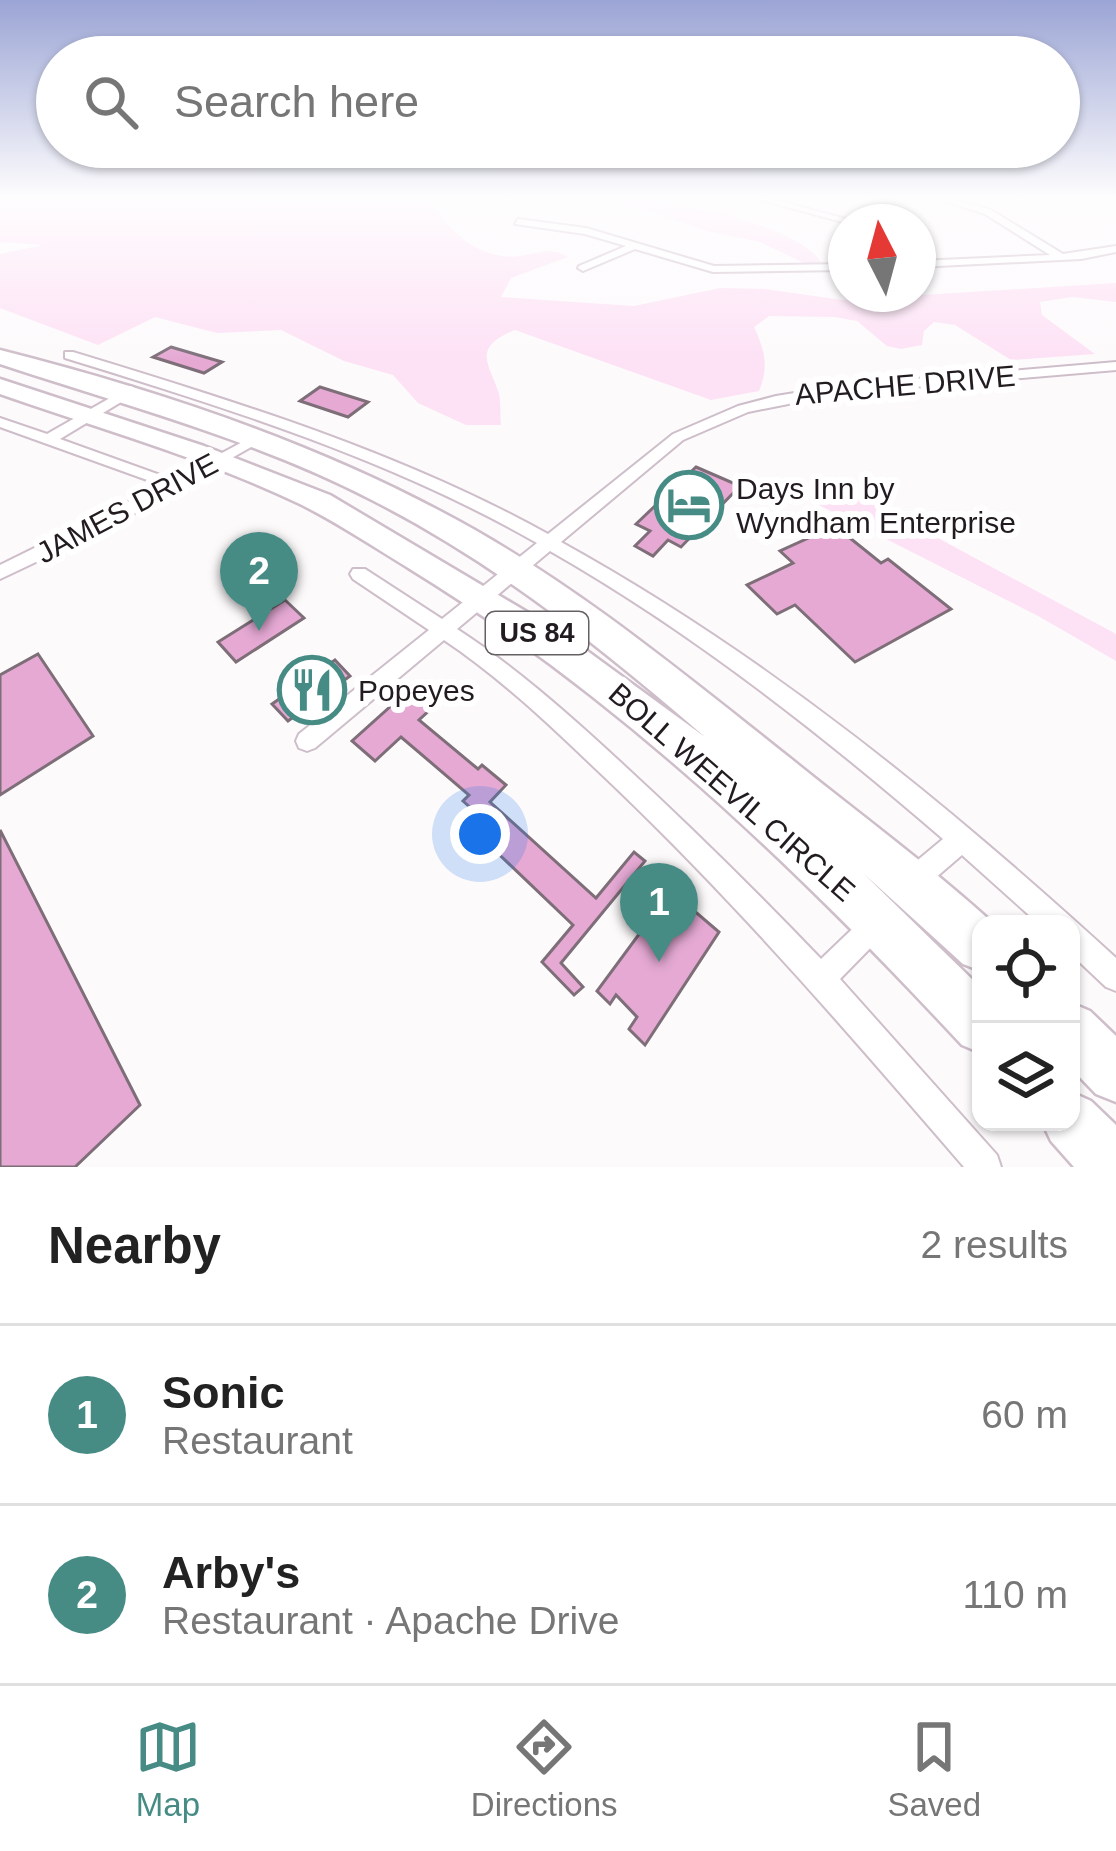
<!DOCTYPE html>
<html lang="en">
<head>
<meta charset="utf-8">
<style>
  :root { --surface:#fff; --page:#f6f6f6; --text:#222; --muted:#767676; --line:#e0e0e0; --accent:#468c85 }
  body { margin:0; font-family:Arial,sans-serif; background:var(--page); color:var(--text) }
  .controls { position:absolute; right:36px; bottom:36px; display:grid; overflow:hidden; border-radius:24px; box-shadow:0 3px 9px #0004 }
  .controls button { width:108px; height:108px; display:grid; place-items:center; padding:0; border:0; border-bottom:3px solid var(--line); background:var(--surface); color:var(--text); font:60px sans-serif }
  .compass { position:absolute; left:828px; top:204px; width:108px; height:108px; border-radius:50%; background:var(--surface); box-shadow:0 3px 9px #0004; rotate:354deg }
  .you { position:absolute; left:480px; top:834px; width:42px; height:42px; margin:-30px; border:9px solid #fff; border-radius:50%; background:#1a73e8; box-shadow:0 0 0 18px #1a73e833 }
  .badge { display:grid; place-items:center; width:78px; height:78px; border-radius:50%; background:var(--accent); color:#fff; font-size:39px; font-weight:700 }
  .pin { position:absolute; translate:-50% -99px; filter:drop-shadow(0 3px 6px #0008) }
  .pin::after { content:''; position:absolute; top:63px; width:42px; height:36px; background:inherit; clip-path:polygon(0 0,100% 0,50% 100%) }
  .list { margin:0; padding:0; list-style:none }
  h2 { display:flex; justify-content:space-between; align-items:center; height:156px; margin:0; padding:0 48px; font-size:51px }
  h2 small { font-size:39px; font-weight:400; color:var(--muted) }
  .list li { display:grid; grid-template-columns:78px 1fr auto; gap:36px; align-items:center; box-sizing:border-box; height:180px; padding:0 48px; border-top:3px solid var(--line) }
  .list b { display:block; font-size:45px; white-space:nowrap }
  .list p { margin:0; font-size:39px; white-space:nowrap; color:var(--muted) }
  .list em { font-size:39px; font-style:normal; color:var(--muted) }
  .icon { flex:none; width:66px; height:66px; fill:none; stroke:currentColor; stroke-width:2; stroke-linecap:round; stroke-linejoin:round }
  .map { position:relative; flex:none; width:1116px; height:1167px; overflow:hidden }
  .search { position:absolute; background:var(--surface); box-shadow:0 3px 9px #0004; left:36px; right:36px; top:36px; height:132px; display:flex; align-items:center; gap:30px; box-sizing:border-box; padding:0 42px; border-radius:66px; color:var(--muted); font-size:45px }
  .sheet { height:516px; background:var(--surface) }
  nav { display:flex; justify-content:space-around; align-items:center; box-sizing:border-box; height:168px; border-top:3px solid var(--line); background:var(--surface); font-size:33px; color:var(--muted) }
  nav a { display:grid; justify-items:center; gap:6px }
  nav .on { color:var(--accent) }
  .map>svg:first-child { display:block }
  .green { fill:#fde1f5 }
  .building { fill:#e5a9d4; stroke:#7d6e78; stroke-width:3 }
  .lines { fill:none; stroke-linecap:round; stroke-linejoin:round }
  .street-casing { stroke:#cebec9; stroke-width:4 }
  .highway-casing { stroke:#cebec9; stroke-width:5 }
  .street { fill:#fff; fill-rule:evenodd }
  .highway { fill:#fff; fill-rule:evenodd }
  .labels { text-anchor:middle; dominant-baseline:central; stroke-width:12; stroke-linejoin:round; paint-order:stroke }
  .shield { fill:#fff; stroke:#646063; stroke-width:3 }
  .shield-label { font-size:27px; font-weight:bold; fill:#221c20 }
  .street-label { font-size:30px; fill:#221c20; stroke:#fff }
  .poi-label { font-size:30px; fill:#221c20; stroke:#fff; text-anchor:start }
</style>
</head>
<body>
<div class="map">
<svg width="1116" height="1167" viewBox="0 0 1116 1167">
  <rect width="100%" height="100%" fill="#fdfafc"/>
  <g class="green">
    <path d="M0 197H438L433 205C453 236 483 261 521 256 539 253 552 247 568 257L511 278 501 297 634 306 720 288 765 289 842 300 1116 283V302L1072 297 1040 302 1042 315 1095 354 1011 360 955 325 934 322 924 331 922 345 901 349 887 346 857 321 835 317 769 316 754 327C765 351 769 366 759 391L711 400 515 330C470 348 490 365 499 394 501 403 500 415 501 425H466L418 403 393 375 344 361 281 330 217 333 155 317 98 345 0 308V254L43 245 0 242Z"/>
    <path d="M610 197C654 197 800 222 822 264H806L760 242 706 231Z"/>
    <path d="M829 491 873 503 1116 634V661L1040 617 815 503Z"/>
  </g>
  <g class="building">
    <path d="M171 347 222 362 204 373 153 357Z"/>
    <path d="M320 387 368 402 348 417 300 401Z"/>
    <path d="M696 467 740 486 681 547 668 540 653 556 635 546 650 531 636 524Z"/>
    <path d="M835 526 881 563 888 559 951 609 855 662 795 605 777 614 747 585 793 563 780 551Z"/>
    <path d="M285 600 304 618 236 662 218 642Z"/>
    <path d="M38 654 93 736 0 795V675Z"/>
    <path d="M335 660 350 676 288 721 272 704Z"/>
    <path d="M411 688 434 706 419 720 478 769 482 765 506 785 490 802 596 898 634 852 645 861 561 963 583 987 574 995 542 962 573 925 484 840 494 829 463 801 469 795 401 737 375 761 352 741Z"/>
    <path d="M0 830 140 1105 75 1167H0Z"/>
    <path d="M671 891 719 932 645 1045 629 1029 637 1017 616 995 610 1004 597 991Z"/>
  </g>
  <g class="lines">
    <g class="street-casing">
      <g id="street">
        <path d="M750 197H765L857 222 846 223Z"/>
        <path d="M933 197H947L991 210 1063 254 1116 246V252L1081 259 918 267V261L1050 255 985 214Z"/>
        <path d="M518 219 586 228 714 266 846 264V270L713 272 635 249 583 271 578 268 579 266 626 246 585 234 515 224Z"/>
        <path d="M65 352H73C236 402 398 451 548 534L673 434 738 406 776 396 844 385 1116 362V370L844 393 748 412 683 440 561 542C764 654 948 804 1116 958V991L1106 987 1071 954V924H1039L962 855 919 892 910 896 901 892 897 883 901 874 943 839C820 733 692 632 550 551L457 629C514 666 566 712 616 758 687 823 754 889 821 959L868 914 877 910 886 914 890 923 886 932 840 979 997 1155 1001 1167H964C852 1037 741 908 617 789 562 737 507 682 444 640L315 748 307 751 299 748 296 741 299 734 429 630 353 579 350 574 353 569H365L442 619 537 543C388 458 227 408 65 358Z"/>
        <path d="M131 386 138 390 136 393 60 439 160 475 170 481 248 439 253 438 260 442 112 526 0 579V565L158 487 150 481 0 427V418L47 434Z"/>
      </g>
    </g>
    <g class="highway-casing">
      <g id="highway">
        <path d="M0 350C150 388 305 439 442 512 568 578 679 670 790 758 858 813 929 865 994 924H981V971L963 964 863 873 981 988V1053L962 1045C795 866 620 698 410 569 374 547 338 523 300 504 204 458 100 429 0 394V379L204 446 330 495 564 634 705 737C601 647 493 561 370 499 253 439 124 405 0 364Z"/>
        <path d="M1071 1003 1090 1011 1116 1036V1102L1096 1094 1071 1068Z"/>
        <path d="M1071 1092 1091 1101 1116 1125V1167H1074L1051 1141 1042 1122H1071Z"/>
      </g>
    </g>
    <use href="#street" class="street"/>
    <use href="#highway" class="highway"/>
  </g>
  <linearGradient id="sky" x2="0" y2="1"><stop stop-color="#9ba5d5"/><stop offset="0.55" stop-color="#fefdfe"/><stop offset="1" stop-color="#fefdfe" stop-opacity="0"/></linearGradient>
  <rect width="1116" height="361" fill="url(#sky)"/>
  <defs>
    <g id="hotel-ring" transform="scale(3.45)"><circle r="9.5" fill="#fff" stroke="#468c85" stroke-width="1.5"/><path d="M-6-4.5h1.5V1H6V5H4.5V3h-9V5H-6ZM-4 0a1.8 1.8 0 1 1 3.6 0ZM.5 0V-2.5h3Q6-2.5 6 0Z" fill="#468c85"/></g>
    <g id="restaurant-ring" transform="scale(3.45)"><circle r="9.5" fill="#fff" stroke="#468c85" stroke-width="1.5"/><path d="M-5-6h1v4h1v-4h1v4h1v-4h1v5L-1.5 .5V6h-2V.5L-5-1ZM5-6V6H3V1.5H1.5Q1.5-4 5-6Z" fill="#468c85"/></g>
  </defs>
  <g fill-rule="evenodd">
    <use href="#hotel-ring" x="689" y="505"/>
    <use href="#restaurant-ring" x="312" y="690"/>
  </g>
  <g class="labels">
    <rect class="shield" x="486" y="612" width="102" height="42" rx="9"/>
    <g class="shield-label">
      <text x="537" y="633">US 84</text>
    </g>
    <g class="street-label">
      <text transform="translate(905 385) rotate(-5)">APACHE DRIVE</text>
      <text transform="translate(127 508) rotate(-28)">JAMES DRIVE</text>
      <text transform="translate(732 792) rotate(41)">BOLL WEEVIL CIRCLE</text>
    </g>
    <g class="poi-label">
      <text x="736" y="488">Days Inn by<tspan x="736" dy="34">Wyndham Enterprise</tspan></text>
      <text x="358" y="690">Popeyes</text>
    </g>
  </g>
</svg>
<div class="controls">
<button><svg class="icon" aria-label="locate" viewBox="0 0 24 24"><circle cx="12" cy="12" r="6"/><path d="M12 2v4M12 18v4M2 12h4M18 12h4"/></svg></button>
<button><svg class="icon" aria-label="layers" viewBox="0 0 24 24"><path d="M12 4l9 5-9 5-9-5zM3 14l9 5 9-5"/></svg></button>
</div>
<svg class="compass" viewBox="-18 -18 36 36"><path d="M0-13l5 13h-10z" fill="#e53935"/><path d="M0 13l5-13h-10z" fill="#767676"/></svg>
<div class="you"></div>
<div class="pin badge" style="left:659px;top:962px">1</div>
<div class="pin badge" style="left:259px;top:631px">2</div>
<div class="search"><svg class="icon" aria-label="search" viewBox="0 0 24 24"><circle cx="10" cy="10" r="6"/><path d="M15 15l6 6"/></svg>Search here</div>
</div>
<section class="sheet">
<h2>Nearby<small>2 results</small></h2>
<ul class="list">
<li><span class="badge">1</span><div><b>Sonic</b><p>Restaurant</p></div><em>60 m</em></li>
<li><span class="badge">2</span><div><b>Arby's</b><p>Restaurant · Apache Drive</p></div><em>110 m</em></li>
</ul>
</section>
<nav>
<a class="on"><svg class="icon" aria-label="map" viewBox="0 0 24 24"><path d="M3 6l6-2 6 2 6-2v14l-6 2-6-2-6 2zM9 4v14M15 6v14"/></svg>Map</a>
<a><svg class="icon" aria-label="directions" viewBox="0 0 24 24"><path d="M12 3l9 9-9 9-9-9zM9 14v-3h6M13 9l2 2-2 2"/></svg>Directions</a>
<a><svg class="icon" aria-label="saved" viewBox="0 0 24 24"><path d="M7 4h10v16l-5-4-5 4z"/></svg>Saved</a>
</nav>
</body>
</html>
